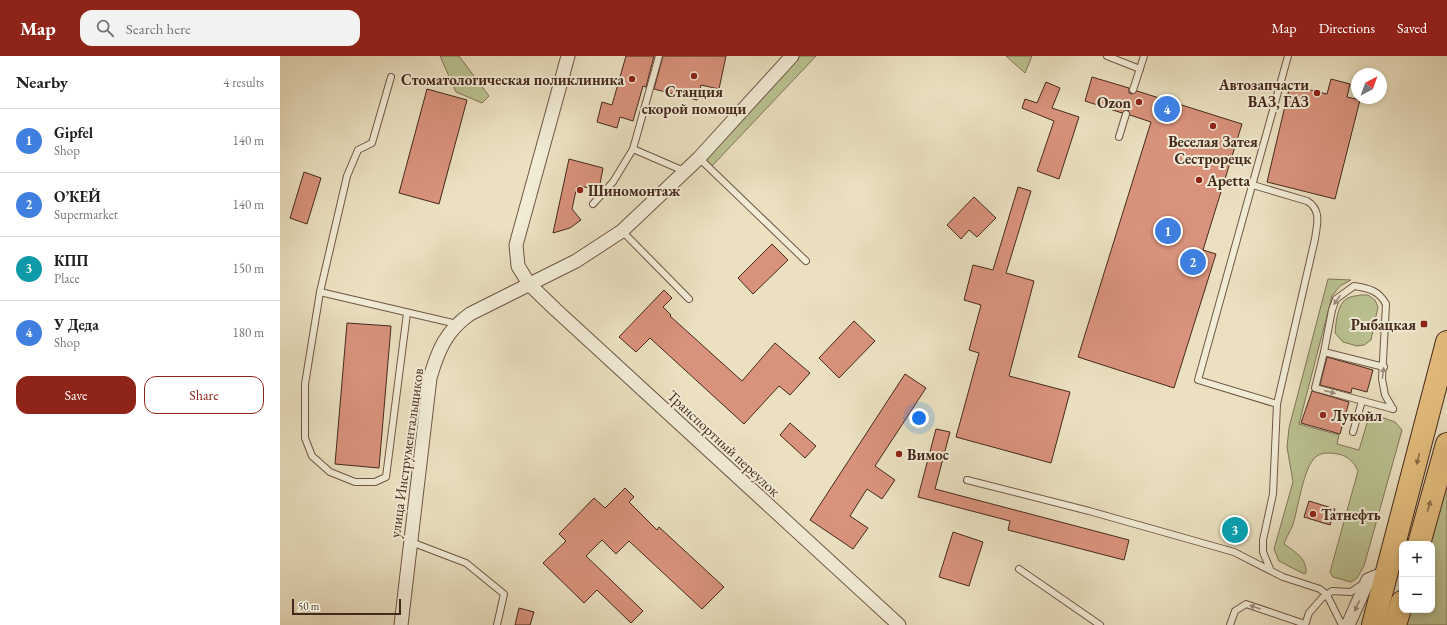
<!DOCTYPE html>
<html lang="en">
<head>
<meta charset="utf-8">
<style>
  :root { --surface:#fff; --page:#f2f2f2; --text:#202124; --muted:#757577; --line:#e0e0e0; --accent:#8f2418 }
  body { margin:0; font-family:"EB Garamond",serif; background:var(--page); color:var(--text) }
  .controls { position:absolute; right:12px; bottom:12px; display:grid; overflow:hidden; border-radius:8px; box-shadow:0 2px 6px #0003 }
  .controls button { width:36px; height:36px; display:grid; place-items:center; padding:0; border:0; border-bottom:1px solid var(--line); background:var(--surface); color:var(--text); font:20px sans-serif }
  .compass { position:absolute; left:1071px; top:12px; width:36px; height:36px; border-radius:50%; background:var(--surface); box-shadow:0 2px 6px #0003; rotate:41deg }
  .scale { position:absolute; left:12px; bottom:10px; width:109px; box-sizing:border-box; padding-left:4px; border:2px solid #45291c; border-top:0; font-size:11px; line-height:14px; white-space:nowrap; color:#45291c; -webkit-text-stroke:3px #f2ecd7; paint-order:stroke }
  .you { position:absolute; left:639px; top:362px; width:14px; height:14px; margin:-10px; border:3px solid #fff; border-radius:50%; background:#1a73e8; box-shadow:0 0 0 6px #1a73e833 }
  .badge { display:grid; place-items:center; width:26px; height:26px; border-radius:50%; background:var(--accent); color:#fff; font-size:13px; font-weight:700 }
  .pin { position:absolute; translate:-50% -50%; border:2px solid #fff; box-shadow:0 1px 4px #0006 }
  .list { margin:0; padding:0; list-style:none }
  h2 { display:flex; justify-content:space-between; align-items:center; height:52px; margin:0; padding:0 16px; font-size:17px }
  h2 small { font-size:13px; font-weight:400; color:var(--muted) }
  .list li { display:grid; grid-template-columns:26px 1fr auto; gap:12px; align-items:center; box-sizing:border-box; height:64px; padding:0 16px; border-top:1px solid var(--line) }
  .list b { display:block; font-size:15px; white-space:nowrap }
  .list p { margin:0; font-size:13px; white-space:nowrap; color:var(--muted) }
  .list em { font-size:13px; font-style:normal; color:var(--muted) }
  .actions { display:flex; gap:8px; padding:12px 16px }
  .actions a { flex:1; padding:9px 0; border:1px solid var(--accent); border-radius:12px; text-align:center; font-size:14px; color:var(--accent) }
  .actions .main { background:var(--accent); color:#fff }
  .icon { flex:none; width:22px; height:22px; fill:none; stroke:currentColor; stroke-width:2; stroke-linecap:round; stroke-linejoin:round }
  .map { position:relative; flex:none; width:1167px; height:569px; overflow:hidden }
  header { display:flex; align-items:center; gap:24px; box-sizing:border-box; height:56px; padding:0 20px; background:var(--accent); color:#fff }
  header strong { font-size:19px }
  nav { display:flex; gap:22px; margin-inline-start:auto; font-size:14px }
  .search { width:280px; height:36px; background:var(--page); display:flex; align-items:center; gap:10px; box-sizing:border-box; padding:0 14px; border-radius:12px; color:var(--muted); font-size:15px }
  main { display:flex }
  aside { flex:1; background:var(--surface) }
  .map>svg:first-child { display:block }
  .green { fill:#bbc291; stroke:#807656 }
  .building { fill:#d9937c; stroke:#45291c }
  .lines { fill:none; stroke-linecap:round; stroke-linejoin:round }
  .lane-casing { stroke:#6e5745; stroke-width:8 }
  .street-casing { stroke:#6e5745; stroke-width:15 }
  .highway-casing { stroke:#45291c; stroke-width:24 }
  .lane { stroke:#f2ecd7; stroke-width:6 }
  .street { stroke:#f2ecd7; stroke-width:13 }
  .highway { stroke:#e6c080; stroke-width:22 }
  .oneway { fill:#9c8a7a }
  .oneway2 { fill:#8d6d49 }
  .poi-dot { fill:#8f2418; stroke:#f2ecd7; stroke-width:1.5 }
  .labels { text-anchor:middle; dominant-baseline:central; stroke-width:4; stroke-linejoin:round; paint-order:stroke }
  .poi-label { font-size:15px; font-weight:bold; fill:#45291c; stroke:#f2ecd7; text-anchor:start }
  .street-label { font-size:15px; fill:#45291c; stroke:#f2ecd7 }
</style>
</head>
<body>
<header>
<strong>Map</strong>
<div class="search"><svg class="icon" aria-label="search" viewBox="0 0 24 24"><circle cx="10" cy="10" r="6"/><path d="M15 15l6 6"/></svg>Search here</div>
<nav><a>Map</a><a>Directions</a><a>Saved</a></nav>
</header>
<main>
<aside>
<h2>Nearby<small>4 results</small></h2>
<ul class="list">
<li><span class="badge" style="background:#3f7fe0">1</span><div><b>Gipfel</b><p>Shop</p></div><em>140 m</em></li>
<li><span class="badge" style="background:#3f7fe0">2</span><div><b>О’КЕЙ</b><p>Supermarket</p></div><em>140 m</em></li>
<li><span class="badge" style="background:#0f9aa8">3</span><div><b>КПП</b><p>Place</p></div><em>150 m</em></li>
<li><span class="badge" style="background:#3f7fe0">4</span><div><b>У Деда</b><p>Shop</p></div><em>180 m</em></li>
</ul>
<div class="actions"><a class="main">Save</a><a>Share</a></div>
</aside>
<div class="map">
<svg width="1167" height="569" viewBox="0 0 1167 569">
  <rect width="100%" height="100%" fill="#ebe1c1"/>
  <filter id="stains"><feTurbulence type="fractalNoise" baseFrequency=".005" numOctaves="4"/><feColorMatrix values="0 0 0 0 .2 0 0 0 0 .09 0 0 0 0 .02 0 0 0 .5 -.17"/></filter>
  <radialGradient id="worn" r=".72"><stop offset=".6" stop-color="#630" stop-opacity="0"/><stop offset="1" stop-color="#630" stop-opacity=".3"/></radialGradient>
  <g class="green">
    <path d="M160 0H179L209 40 202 47 176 36Z"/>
    <path d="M514 0H536L432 110 422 100Z"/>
    <path d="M726 0H752L745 17Z"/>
    <path d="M1048 223 1071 224 1060 230 1052 240 1019 368 1059 379 1057 388 1079 394 1090 357 1115 366 1122 374 1084 510 1077 522 1071 526 1053 521 1050 516 1078 415C1074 406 1068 400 1058 398 1051 397 1043 396 1037 400 1023 409 1018 456 1012 471 1009 477 1006 482 1004 488 1015 496 1027 502 1026 517L1024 518 999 505 994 493 1013 426 1007 391 1009 372Z"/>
    <path d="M1080 239H1088L1095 244 1098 251 1091 284 1084 289 1077 290 1063 286 1055 277C1056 267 1057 247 1068 242 1071 240 1077 240 1080 239Z"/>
    <path d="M1167 427V569H1127L1131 554H1152V488H1150Z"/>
  </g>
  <g class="building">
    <path d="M346 0H374L366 31 363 30 353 65 340 61 337 72 317 66 322 46 332 49Z"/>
    <path d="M383 0H446L439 33 421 29 417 44 374 33Z"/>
    <path d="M812 21 849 32V37L852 38 857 35 962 68 923 194 936 198 894 332 798 301 871 66 850 59 848 54 842 57 805 45Z"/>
    <path d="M1051 23 1070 28 1067 41 1080 44 1055 143 987 126 1010 29 1047 38Z"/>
    <path d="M766 26 780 32 772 52 799 61 779 123 757 115 774 65 742 52 745 43 757 47Z"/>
    <path d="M147 33 187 44 159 148 119 137Z"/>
    <path d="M289 103 323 112 319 133 297 130 292 153 301 164 290 172 273 177Z"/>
    <path d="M24 116 41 122 27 168 10 162Z"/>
    <path d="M738 131 751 135 726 217 754 225 729 320 790 336 771 407 676 381 699 297 689 294 701 249 684 244 693 209 713 214Z"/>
    <path d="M694 141 716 162 697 181 689 174 681 183 667 169Z"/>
    <path d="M492 188 508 204 473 238 458 222Z"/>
    <path d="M384 234 392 242 383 251 391 259 390 260 462 325 495 287 530 317 510 339 499 330 464 368 370 282 356 296 339 281Z"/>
    <path d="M574 265 595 285 559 322 539 302Z"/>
    <path d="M67 267 111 270 99 412 55 408Z"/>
    <path d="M1047 301 1093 314 1087 336 1072 332 1071 337 1040 329Z"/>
    <path d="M625 318 646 332 595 410 615 424 602 443 587 433 570 460 588 472 573 493 530 464Z"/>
    <path d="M1032 335 1069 346 1060 378 1021 367Z"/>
    <path d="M510 367 536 390 525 402 500 379Z"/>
    <path d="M656 373 670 376 655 433 849 484 844 504 728 474 730 465 638 441Z"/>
    <path d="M345 432 354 441 349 446 377 474 379 471 444 531 422 553 349 485 336 498 322 484 306 500 363 555 351 567 317 534 304 547 263 507 286 485 279 478 314 442 325 452Z"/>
    <path d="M1029 445 1055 453 1050 469 1024 461Z"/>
    <path d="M951 466 962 470 959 481 948 478Z"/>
    <path d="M673 476 703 486 689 530 659 521Z"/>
    <path d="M239 552 254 556 250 569H235Z"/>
  </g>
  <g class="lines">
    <g class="lane-casing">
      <g id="lane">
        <path d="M379 0 353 93 404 115"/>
        <path d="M827 0 860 13"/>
        <path d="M111 21 92 87 78 94 67 120 40 236 25 328V382L32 400 50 416 75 426H95L106 421 127 257"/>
        <path d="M853 34 864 0"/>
        <path d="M839 81 846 58"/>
        <path d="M419 102 526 205"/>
        <path d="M973 129 1027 145C1042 154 1037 168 1035 183L997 348 993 438 983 484V496L990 513"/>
        <path d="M313 148 333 126 353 93"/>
        <path d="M342 175 409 243"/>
        <path d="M40 236 177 268"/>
        <path d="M1044 296 1035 332 1113 353"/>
        <path d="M1104 311 1044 296 1052 254 1056 243 1074 230C1089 232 1099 235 1106 248L1102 323 1105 339 1113 353"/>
        <path d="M997 348 918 324 1008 0"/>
        <path d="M1073 376 1082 345"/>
        <path d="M687 424 809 455 954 496 1003 521 1040 533 1047 539 1062 569"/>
        <path d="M131 486 186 507 224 538 217 569"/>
        <path d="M739 513 820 569"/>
        <path d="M950 569 955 555 966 548 1025 568"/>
        <path d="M1025 569 1029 557 1042 542 1052 535 1071 536 1084 527"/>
      </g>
    </g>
    <g class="street-casing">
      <g id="street">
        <path d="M288 0 236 189 238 210 249 228 276 254 619 569"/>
        <path d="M121 569 150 322C158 294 166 275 190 258L296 205 342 175 419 102 512 0"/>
        <path d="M1068 569 1088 524 1108 516"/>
      </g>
    </g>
    <g class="highway-casing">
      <g id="highway">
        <path d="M1139 488 1167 388"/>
        <path d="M1093 569 1167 286"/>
        <path d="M1115 569 1122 546"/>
      </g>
    </g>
    <use href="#lane" class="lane"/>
    <use href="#street" class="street"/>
    <use href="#highway" class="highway"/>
  </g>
  <defs><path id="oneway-solid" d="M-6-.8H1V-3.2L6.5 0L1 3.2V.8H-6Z"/></defs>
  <g class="oneway">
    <use href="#oneway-solid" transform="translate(1057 244) rotate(125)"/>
    <use href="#oneway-solid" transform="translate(1103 317) rotate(-83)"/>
    <use href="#oneway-solid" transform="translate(1050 336) rotate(15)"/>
    <use href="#oneway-solid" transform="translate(1077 550) rotate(114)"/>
    <use href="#oneway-solid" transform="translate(975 551) rotate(-161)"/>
  </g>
  <g class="oneway2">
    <use href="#oneway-solid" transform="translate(1138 403) rotate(104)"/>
    <use href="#oneway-solid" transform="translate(1149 450) rotate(-74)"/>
  </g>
  <g class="poi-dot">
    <circle cx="414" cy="20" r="4"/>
    <circle cx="352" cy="23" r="4"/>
    <circle cx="1037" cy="37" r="4"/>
    <circle cx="859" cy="46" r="4"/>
    <circle cx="933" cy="70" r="4"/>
    <circle cx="919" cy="124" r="4"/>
    <circle cx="300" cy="134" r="4"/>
    <rect x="1140" y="264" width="8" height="8" rx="2"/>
    <circle cx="1043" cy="359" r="4"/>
    <circle cx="619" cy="398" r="4"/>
    <circle cx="1033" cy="458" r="4"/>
  </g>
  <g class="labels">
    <g class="poi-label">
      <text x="344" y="23" text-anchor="end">Стоматологическая поликлиника</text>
      <text x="1029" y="28" text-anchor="end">Автозапчасти<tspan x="1029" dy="17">ВАЗ, ГАЗ</tspan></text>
      <text x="414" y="35" text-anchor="middle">Станция<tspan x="414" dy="17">скорой помощи</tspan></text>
      <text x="851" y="46" text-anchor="end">Ozon</text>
      <text x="933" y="85" text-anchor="middle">Веселая Затея<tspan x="933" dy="17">Сестрорецк</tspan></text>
      <text x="927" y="124">Apetta</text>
      <text x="308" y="134">Шиномонтаж</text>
      <text x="1136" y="268" text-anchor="end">Рыбацкая</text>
      <text x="1051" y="359">Лукойл</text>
      <text x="627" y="398">Вимос</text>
      <text x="1041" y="458">Татнефть</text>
    </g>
    <g class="street-label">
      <text transform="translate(444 387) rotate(43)">Транспортный переулок</text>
      <text transform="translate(126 397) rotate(-82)">улица Инструментальщиков</text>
    </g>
  </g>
  <rect width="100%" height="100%" filter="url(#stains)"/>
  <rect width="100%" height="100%" fill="url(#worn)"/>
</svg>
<div class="controls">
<button>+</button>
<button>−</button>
</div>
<svg class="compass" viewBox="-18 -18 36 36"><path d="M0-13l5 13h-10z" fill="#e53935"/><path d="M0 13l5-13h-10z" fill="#757577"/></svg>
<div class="scale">50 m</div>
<div class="you"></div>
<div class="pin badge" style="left:888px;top:175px;background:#3f7fe0">1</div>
<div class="pin badge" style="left:913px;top:206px;background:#3f7fe0">2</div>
<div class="pin badge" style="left:955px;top:474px;background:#0f9aa8">3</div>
<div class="pin badge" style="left:887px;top:53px;background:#3f7fe0">4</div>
</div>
</main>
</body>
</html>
